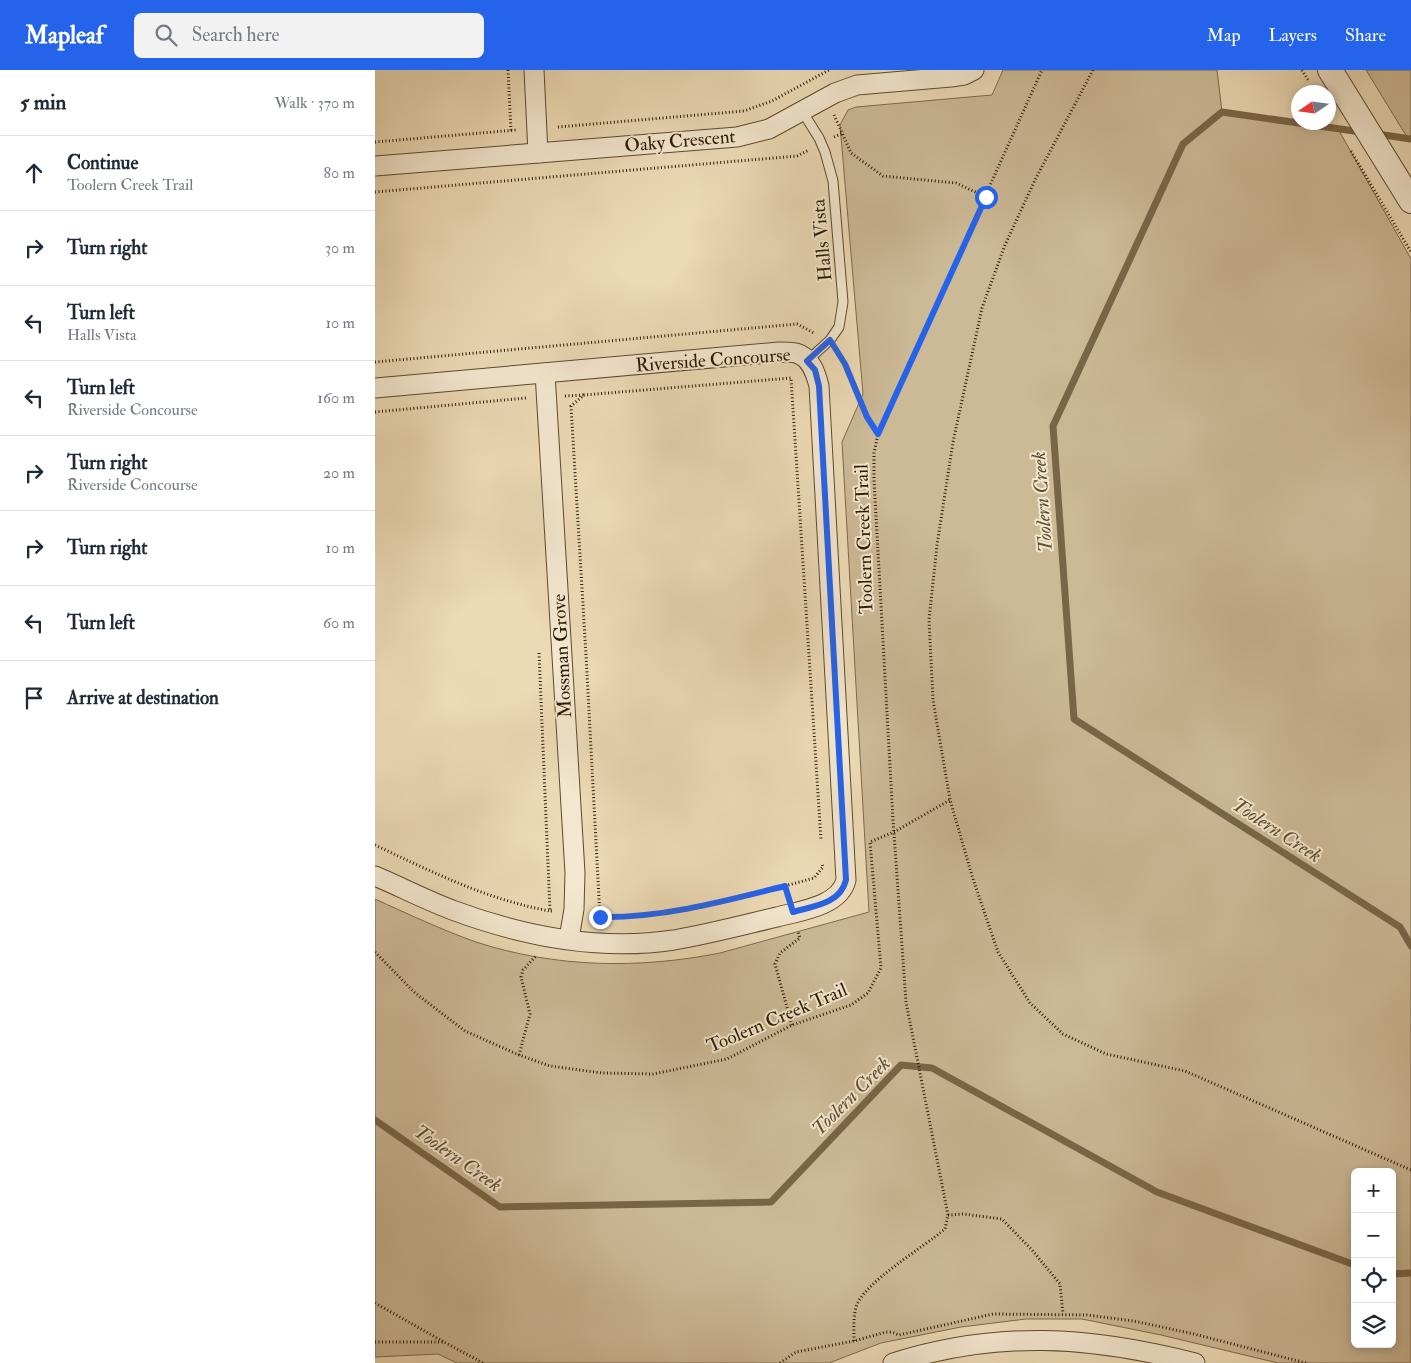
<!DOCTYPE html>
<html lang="en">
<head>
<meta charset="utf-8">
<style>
  :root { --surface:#fff; --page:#f2f2f3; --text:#1f2937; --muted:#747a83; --line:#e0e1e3; --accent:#2563eb }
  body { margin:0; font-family:"IM FELL Double Pica",serif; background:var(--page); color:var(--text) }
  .controls { position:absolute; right:15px; bottom:15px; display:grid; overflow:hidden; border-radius:8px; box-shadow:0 2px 8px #0003 }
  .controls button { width:45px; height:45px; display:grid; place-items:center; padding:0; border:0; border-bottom:1px solid var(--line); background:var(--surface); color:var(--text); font:25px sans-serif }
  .compass { position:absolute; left:916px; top:15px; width:45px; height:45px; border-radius:50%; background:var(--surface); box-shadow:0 2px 8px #0003; rotate:257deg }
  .stop { position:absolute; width:15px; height:15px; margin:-11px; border:4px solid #2563eb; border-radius:50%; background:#fff }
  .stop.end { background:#2563eb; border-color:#fff; box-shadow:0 1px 5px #0008 }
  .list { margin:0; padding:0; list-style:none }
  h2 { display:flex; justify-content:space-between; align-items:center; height:65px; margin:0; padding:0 20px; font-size:21px }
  h2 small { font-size:16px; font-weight:400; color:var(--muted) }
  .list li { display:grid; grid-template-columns:32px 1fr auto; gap:15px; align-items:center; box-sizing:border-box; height:75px; padding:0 20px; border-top:1px solid var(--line) }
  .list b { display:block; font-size:19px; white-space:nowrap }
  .list p { margin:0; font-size:16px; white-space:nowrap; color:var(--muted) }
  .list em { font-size:16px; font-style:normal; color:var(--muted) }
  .icon { flex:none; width:28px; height:28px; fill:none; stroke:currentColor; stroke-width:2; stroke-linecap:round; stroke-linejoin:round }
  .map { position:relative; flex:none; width:1036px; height:1293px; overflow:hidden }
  header { display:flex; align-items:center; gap:30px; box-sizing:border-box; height:70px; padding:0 25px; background:var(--accent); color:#fff }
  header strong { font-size:24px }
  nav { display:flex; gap:28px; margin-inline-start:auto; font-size:18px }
  .search { width:350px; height:45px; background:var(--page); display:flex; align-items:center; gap:12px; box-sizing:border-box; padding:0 18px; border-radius:8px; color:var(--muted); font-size:19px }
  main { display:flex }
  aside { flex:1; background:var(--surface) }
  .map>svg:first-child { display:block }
  .green { fill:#ccb996; stroke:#7d6a4b; fill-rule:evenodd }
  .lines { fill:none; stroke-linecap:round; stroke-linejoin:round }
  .stream { stroke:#796647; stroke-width:7 }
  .service-casing { stroke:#5e4a2d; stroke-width:11 }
  .minor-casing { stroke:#5e4a2d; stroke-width:21 }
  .tertiary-casing { stroke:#5e4a2d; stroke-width:26 }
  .path { stroke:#2e1a00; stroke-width:3; stroke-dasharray:1 2.5; stroke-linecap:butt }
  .service { stroke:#f3e7cf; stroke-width:9 }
  .minor { stroke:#f3e7cf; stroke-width:19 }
  .tertiary { stroke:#f3e7cf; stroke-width:24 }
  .route { stroke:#2563eb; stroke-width:6 }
  .labels { text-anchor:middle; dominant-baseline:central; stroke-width:4; stroke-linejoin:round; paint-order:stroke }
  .street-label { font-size:19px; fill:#2e1a00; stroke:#f3e7cf }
  .water-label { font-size:20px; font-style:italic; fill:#604d30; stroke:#f3e7cf }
</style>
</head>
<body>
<header>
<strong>Mapleaf</strong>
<div class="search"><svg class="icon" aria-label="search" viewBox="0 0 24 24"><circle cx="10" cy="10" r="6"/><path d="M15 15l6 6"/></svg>Search here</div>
<nav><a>Map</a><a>Layers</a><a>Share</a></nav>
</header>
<main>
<aside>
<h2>5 min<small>Walk · 370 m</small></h2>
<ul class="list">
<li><svg class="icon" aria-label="ahead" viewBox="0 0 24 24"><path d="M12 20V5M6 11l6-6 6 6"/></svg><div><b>Continue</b><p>Toolern Creek Trail</p></div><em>80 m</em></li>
<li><svg class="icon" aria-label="right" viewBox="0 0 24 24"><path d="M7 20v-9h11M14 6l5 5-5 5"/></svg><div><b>Turn right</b></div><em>30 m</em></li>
<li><svg class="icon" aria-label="left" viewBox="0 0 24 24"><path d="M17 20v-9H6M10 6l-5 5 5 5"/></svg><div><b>Turn left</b><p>Halls Vista</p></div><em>10 m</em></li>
<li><svg class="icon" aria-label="left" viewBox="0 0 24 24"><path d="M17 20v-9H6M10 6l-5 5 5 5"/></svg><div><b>Turn left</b><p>Riverside Concourse</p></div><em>160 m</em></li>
<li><svg class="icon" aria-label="right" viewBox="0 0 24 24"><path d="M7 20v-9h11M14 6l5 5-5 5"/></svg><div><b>Turn right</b><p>Riverside Concourse</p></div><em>20 m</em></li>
<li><svg class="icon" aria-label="right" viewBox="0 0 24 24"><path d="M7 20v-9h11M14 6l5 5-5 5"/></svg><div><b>Turn right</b></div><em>10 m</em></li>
<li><svg class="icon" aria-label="left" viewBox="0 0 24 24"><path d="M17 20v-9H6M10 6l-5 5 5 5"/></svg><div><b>Turn left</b></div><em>60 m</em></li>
<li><svg class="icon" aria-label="arrive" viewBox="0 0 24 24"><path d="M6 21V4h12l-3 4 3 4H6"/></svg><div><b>Arrive at destination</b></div></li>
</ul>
</aside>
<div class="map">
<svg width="1036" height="1293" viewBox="0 0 1036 1293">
  <rect width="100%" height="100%" fill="#ecdab5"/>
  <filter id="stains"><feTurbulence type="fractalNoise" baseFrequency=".004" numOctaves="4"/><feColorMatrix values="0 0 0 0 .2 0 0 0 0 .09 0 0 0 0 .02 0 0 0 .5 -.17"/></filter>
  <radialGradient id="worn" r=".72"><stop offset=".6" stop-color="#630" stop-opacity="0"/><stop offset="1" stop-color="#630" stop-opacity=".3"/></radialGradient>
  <g class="green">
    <path d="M628 0H842L847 42 962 57 1036 189V1293H903L786 1265 707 1249H651L586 1257 506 1273 454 1293H82L63 1284 0 1287V829C33 844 67 860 101 872 181 898 264 899 345 883L494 842 467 372 488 324 465 55 473 40 481 37 617 25ZM980 1102H1017V1274H980Z"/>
    <path d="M991 0H1036V72L1032 67Z"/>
  </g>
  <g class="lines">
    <g class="stream">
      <path d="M986 62 847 42 808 74 678 356 699 649 1025 857 1036 876"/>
      <path d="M1002 64 1036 69"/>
      <path d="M0 1050 125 1137 396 1132 526 995 557 998 782 1122 980 1195"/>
      <path d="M1017 1204 1036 1203"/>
    </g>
    <g class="service-casing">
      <path id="service" d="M427 41 444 68 450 82 458 111 468 232 464 257 455 270 432 291"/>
    </g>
    <g class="minor-casing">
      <g id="minor">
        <path d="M159 0 163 83"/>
        <path d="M0 96 362 67 394 59 460 23 482 15 576 7 589 5 599 0"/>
        <path d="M170 303 200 803 199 839 194 869"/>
        <path d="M0 318 404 282C409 282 416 282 421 283 436 287 441 304 444 316L471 810C465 836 425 841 402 847 368 855 334 864 299 870 225 881 148 866 80 841 53 831 26 817 0 806"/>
        <path d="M518 1293C623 1260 715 1266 820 1293"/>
      </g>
    </g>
    <g class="tertiary-casing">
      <path id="tertiary" d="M955 0 1036 131"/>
    </g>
    <g class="path">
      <path d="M133 0 136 61"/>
      <path d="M718 0 660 110 630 175 607 238 578 372 562 475 554 550 558 630 575 730 598 809 623 882 655 933 688 964 731 984 810 1001 1036 1100"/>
      <path d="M927 0 933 10"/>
      <path d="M459 45 476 83 508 106 581 113 611 127"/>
      <path d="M183 57 369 41 397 31 454 0"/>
      <path d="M459 67 468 63"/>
      <path d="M0 72 141 60"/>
      <path d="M976 81 1036 182"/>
      <path d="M0 122 422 86 434 80"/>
      <path d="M462 282C479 308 486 338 503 364"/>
      <path d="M0 292 422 254 439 263"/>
      <path d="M190 326 209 325"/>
      <path d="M0 342 151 328"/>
      <path d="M164 583 175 841H178"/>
      <path d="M0 775C57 802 113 830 175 841V842"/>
      <path d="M410 816 439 808 448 797 447 794"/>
      <path d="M217 846C282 850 347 832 410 816L413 825"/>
      <path d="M225 847 211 585 196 336 209 325 416 308 446 770"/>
      <path d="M0 882 39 922 90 961 144 985 175 996 227 1003 278 1004 352 989 417 955 476 935 493 923 506 898 495 772 519 762 575 730"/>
      <path d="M417 955 400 894 405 883 425 868 423 862"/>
      <path d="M144 985 155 944 146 907 148 900 161 886"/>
      <path d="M573 1145 588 1144 627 1149 657 1180 685 1214 688 1244"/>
      <path d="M0 1233 69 1272"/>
      <path d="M479 1271C479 1260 478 1248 481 1237 488 1213 549 1177 570 1159L573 1145 531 932 518 750 499 410V383L503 364 667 0"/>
      <path d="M0 1272H69L108 1293"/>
      <path d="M405 1293 421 1282 479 1271 511 1262H517L524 1265 618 1244 712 1245 759 1251 819 1264 931 1293"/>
    </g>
    <use href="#service" class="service"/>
    <use href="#minor" class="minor"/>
    <use href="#tertiary" class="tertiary"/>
  </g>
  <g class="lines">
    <path class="route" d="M225 847C288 848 350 831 410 816L418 842C439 836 465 834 471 810L444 316 440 300 432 291 455 270 470 294 492 347 503 364 611 127"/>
  </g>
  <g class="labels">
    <g class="street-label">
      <text transform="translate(305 71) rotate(-5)">Oaky Crescent</text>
      <text transform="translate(447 170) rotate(-95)">Halls Vista</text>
      <text transform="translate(338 290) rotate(-4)">Riverside Concourse</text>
      <text transform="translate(489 469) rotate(-92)">Toolern Creek Trail</text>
      <text transform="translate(187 586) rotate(-93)">Mossman Grove</text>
      <text transform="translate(402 948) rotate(-23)">Toolern Creek Trail</text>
    </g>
    <g class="water-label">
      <text transform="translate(667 432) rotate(-94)">Toolern Creek</text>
      <text transform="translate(902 760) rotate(33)">Toolern Creek</text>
      <text transform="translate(476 1026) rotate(-45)">Toolern Creek</text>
      <text transform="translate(83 1088) rotate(35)">Toolern Creek</text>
    </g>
  </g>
  <rect width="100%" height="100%" filter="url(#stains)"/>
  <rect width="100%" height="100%" fill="url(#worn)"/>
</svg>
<div class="controls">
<button>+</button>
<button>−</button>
<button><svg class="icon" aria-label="locate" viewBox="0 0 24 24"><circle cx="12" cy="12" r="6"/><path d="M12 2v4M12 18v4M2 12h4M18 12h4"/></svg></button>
<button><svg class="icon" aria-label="layers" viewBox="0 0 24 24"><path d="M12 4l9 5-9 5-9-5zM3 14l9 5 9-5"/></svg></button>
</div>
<svg class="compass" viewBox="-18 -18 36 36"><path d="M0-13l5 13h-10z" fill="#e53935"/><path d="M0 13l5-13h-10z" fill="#747a83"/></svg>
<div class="stop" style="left:611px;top:127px"></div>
<div class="stop end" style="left:225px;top:847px"></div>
</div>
</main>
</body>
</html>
